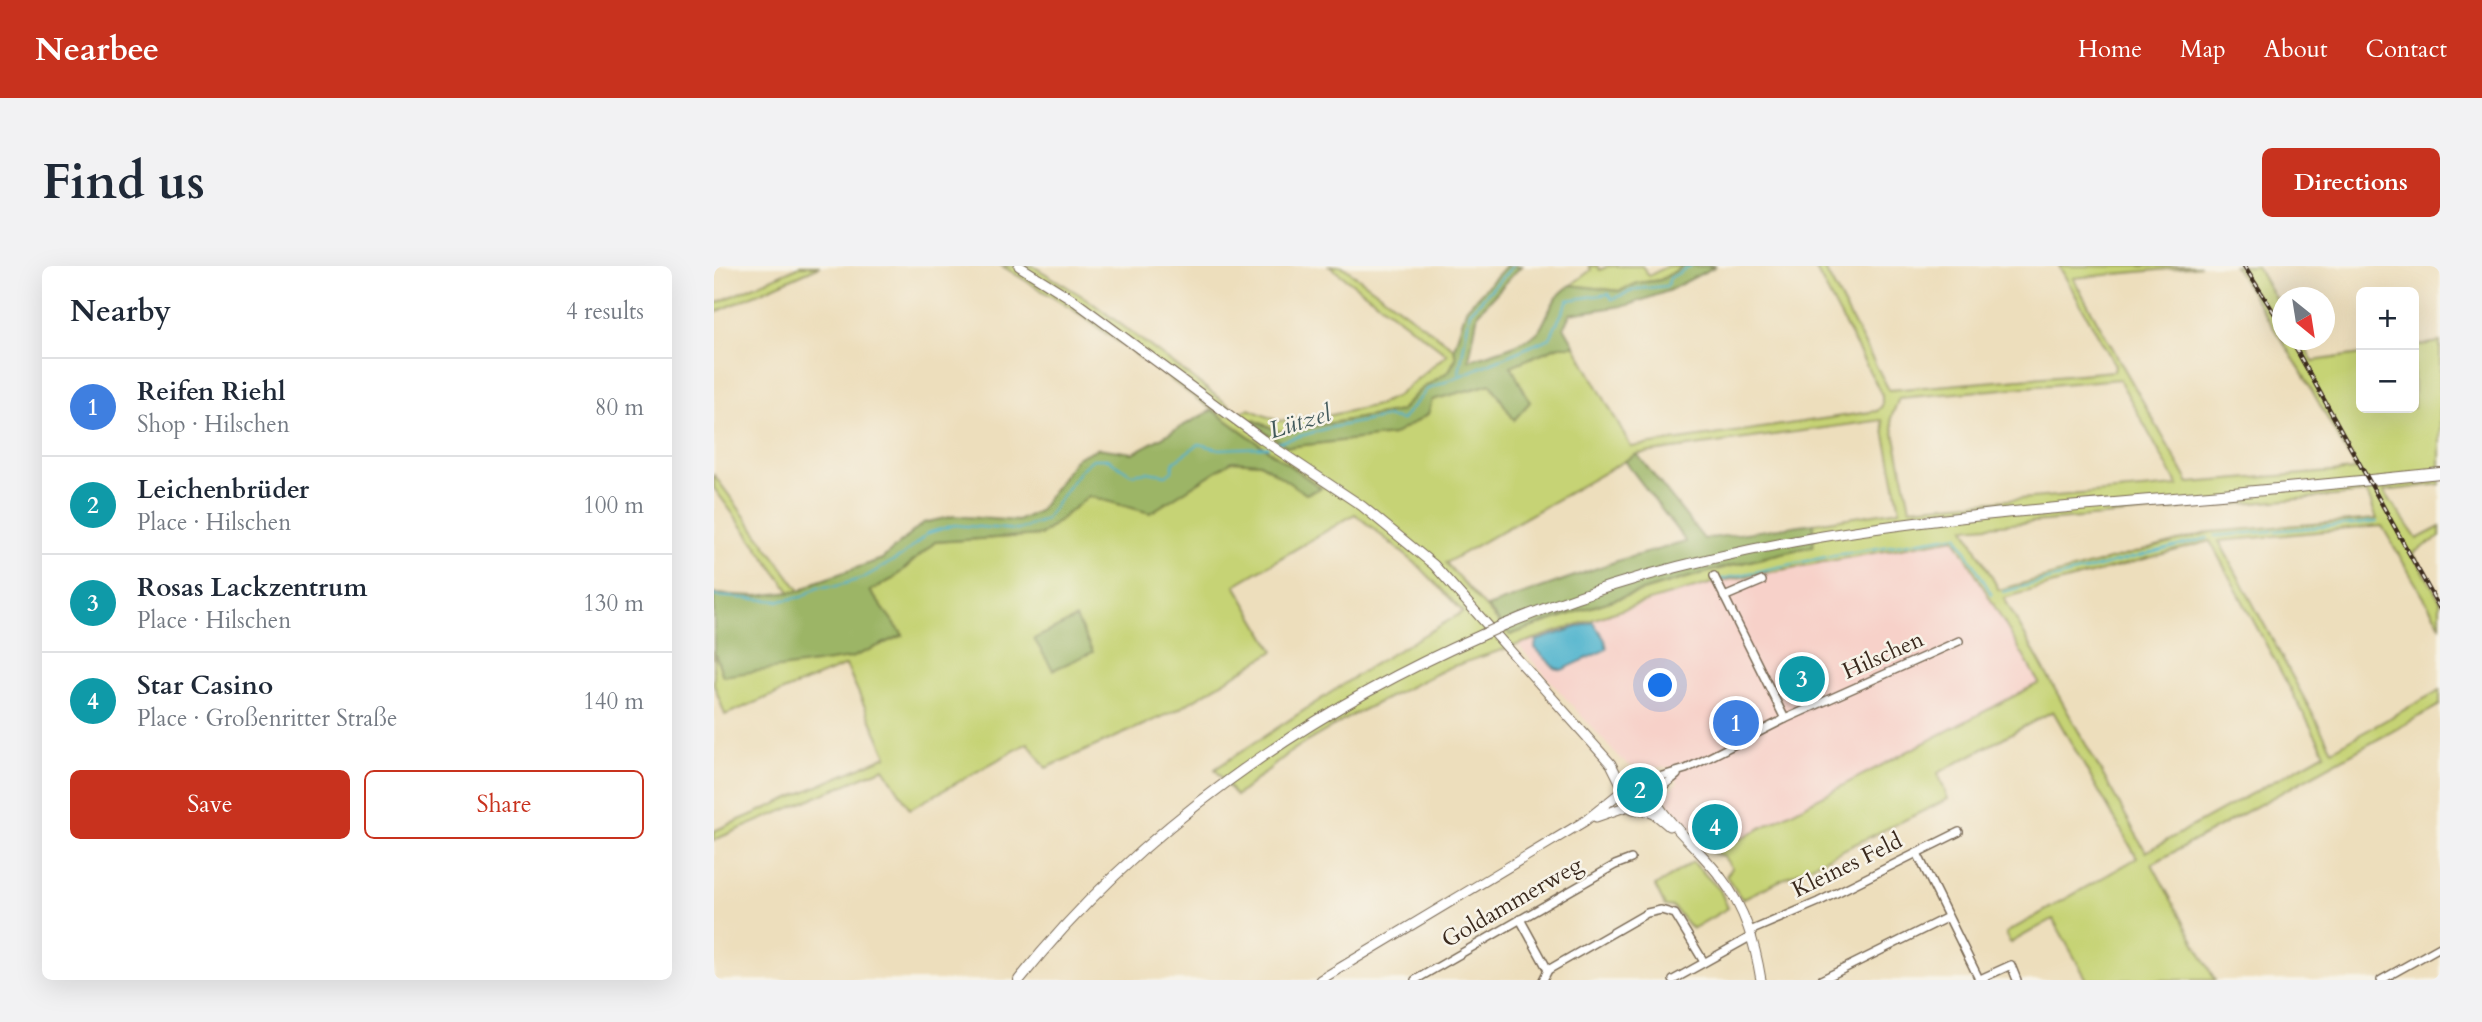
<!DOCTYPE html>
<html lang="en">
<head>
<meta charset="utf-8">
<style>
  :root { --surface:#fff; --page:#f2f2f3; --text:#1f2937; --muted:#747a83; --line:#e0e1e3; --accent:#c8321e }
  body { margin:0; font-family:Cardo,serif; background:var(--page); color:var(--text) }
  .controls { position:absolute; right:21px; top:21px; display:grid; overflow:hidden; border-radius:10px; box-shadow:0 7px 28px #0002 }
  .controls button { width:63px; height:63px; display:grid; place-items:center; padding:0; border:0; border-bottom:2px solid var(--line); background:var(--surface); color:var(--text); font:35px sans-serif }
  .compass { position:absolute; left:1558px; top:21px; width:63px; height:63px; border-radius:50%; background:var(--surface); box-shadow:0 7px 28px #0002; rotate:150deg }
  .you { position:absolute; left:947px; top:420px; width:24px; height:24px; margin:-18px; border:5px solid #fff; border-radius:50%; background:#1a73e8; box-shadow:0 0 0 10px #1a73e833 }
  .badge { display:grid; place-items:center; width:46px; height:46px; border-radius:50%; background:var(--accent); color:#fff; font-size:23px; font-weight:700 }
  .pin { position:absolute; translate:-50% -50%; border:4px solid #fff; box-shadow:0 2px 7px #0006 }
  .list { margin:0; padding:0; list-style:none }
  h2 { display:flex; justify-content:space-between; align-items:center; height:91px; margin:0; padding:0 28px; font-size:30px }
  h2 small { font-size:23px; font-weight:400; color:var(--muted) }
  .list li { display:grid; grid-template-columns:46px 1fr auto; gap:21px; align-items:center; box-sizing:border-box; height:98px; padding:0 28px; border-top:2px solid var(--line) }
  .list b { display:block; font-size:26px; white-space:nowrap }
  .list p { margin:0; font-size:23px; white-space:nowrap; color:var(--muted) }
  .list em { font-size:23px; font-style:normal; color:var(--muted) }
  .actions { display:flex; gap:14px; padding:21px 28px }
  .actions a { flex:1; padding:16px 0; border:2px solid var(--accent); border-radius:10px; text-align:center; font-size:24px; color:var(--accent) }
  .actions .main { background:var(--accent); color:#fff }
  .map { position:relative; flex:none; width:1726px; height:714px; overflow:hidden; border-radius:10px }
  header { display:flex; align-items:center; gap:42px; box-sizing:border-box; height:98px; padding:0 35px; background:var(--accent); color:#fff }
  header strong { font-size:33px }
  nav { display:flex; gap:38px; margin-inline-start:auto; font-size:24px }
  .intro { display:flex; align-items:center; justify-content:space-between; box-sizing:border-box; height:168px; padding:0 42px }
  h1 { margin:0; font-size:49px }
  .button { padding:18px 32px; border-radius:10px; background:var(--accent); color:#fff; font-size:24px; font-weight:700 }
  main { display:flex; gap:42px; padding:0 42px }
  aside { flex:1; background:var(--surface); border-radius:10px; box-shadow:0 7px 28px #0002 }
  .map>svg:first-child { display:block }
  .built { fill:#f7d1c9 }
  .green { fill:#c6d375; stroke:#807e4a; stroke-width:2; fill-rule:evenodd }
  .forest { fill:#9cb566; stroke:#6c7042; stroke-width:2 }
  .water { fill:#4fb4ce; stroke:#456f76; stroke-width:2 }
  .lines { fill:none; stroke-linecap:round; stroke-linejoin:round }
  .stream { stroke:#4fb4ce; stroke-width:2 }
  .minor-casing { stroke:#796955; stroke-width:10 }
  .tertiary-casing { stroke:#796955; stroke-width:11 }
  .secondary-casing { stroke:#796955; stroke-width:12 }
  .minor { stroke:#fff; stroke-width:7 }
  .tertiary { stroke:#fff; stroke-width:9 }
  .secondary { stroke:#fff; stroke-width:10 }
  .rail-casing { stroke:#3b2a1e; stroke-width:4.5 }
  .rail { stroke:#f7f3e8; stroke-width:2; stroke-dasharray:5; stroke-linecap:butt }
  .secondary-bridge-casing { stroke:#796955; stroke-width:12; stroke-linecap:butt }
  .secondary-bridge { stroke:#fff; stroke-width:10 }
  .labels { text-anchor:middle; dominant-baseline:central; stroke-width:5; stroke-linejoin:round; paint-order:stroke }
  .street-label { font-size:23px; fill:#3b2a1e; stroke:#f7f3e8 }
  .water-label { font-size:24px; font-style:italic; fill:#425a5c; stroke:#f7f3e8 }
</style>
</head>
<body>
<header>
<strong>Nearbee</strong>
<nav><a>Home</a><a>Map</a><a>About</a><a>Contact</a></nav>
</header>
<div class="intro"><h1>Find us</h1><a class="button">Directions</a></div>
<main>
<aside>
<h2>Nearby<small>4 results</small></h2>
<ul class="list">
<li><span class="badge" style="background:#3f7fe0">1</span><div><b>Reifen Riehl</b><p>Shop · Hilschen</p></div><em>80 m</em></li>
<li><span class="badge" style="background:#0f9aa8">2</span><div><b>Leichenbrüder</b><p>Place · Hilschen</p></div><em>100 m</em></li>
<li><span class="badge" style="background:#0f9aa8">3</span><div><b>Rosas Lackzentrum</b><p>Place · Hilschen</p></div><em>130 m</em></li>
<li><span class="badge" style="background:#0f9aa8">4</span><div><b>Star Casino</b><p>Place · Großenritter Straße</p></div><em>140 m</em></li>
</ul>
<div class="actions"><a class="main">Save</a><a>Share</a></div>
</aside>
<div class="map">
<svg width="1726" height="714" viewBox="0 0 1726 714">
  <rect width="100%" height="100%" fill="#f7f3e8"/>
  <filter id="ink" filterUnits="userSpaceOnUse"><feTurbulence type="fractalNoise" baseFrequency=".0143" numOctaves="2"/><feDisplacementMap in="SourceGraphic" scale="14" xChannelSelector="R" yChannelSelector="G"/><feConvolveMatrix kernelMatrix="1 2 1 2 8 2 1 2 1" color-interpolation-filters="sRGB"/></filter>
  <filter id="wash" filterUnits="userSpaceOnUse"><feTurbulence type="fractalNoise" baseFrequency=".00686" numOctaves="4" result="noise"/><feDisplacementMap in="SourceGraphic" scale="28" xChannelSelector="R" yChannelSelector="G"/><feGaussianBlur stdDeviation="1.57" result="paint"/><feColorMatrix in="noise" values="0 0 0 0 0 0 0 0 0 0 0 0 0 0 0 0 0 1.4 0 .05"/><feComposite in="paint" operator="in"/></filter>
  <g filter="url(#wash)">
    <rect width="100%" height="100%" fill="#eddebc"/>
    <path class="built" d="M1242 272 1326 417 999 587 956 539 952 532 955 525 964 516 954 501 920 502 907 494 803 378 1002 316Z"/>
    <g class="green">
      <path d="M86 0H106L0 47V38Z"/>
      <path d="M288 0H319L373 33 525 147 535 143 564 155 617 149 663 139 683 130 733 88 615 0H628L740 82 742 92 735 105 706 124 686 145 566 166 540 154 574 181 679 169 717 134 777 118 800 154 796 100 845 80H861L917 181 1163 145 1168 140V129L1100 0H1109L1175 124 1400 105 1401 99 1345 0H1487L1359 12 1475 217 1642 204 1586 103 1520 0H1542L1568 44V74H1586L1599 95 1647 88V142H1700V80L1726 76V218L1670 225 1703 273 1726 261V271L1699 287 1726 334V359L1668 260 1505 275 1618 484 1726 424V439L1438 598 1501 714H1373L1339 653 1296 677 1292 667 1423 592 1339 445 1224 507 1234 533 1028 633 1012 610 1018 602 1009 590 999 587 1325 417 1241 272 1002 316 931 336 734 402 635 451 579 484 522 530 501 503 657 400 749 346 706 301 641 248 521 319 560 385 463 444 332 502 314 477 196 543 170 502 0 574V565L173 490 132 399 11 449 0 418V385L9 410 189 369 156 325 179 313 221 276 327 269 375 230 436 247 518 195 546 197 592 227 607 222 361 45ZM1405 113 1464 220 1196 242 1177 152 1185 132ZM1168 154 1186 244 1100 257 1099 280C995 303 896 333 796 369L732 297 923 188ZM1653 227 1663 253 1497 266 1285 324 1251 262ZM1496 275 1611 487 1432 586 1290 332Z"/>
      <path d="M875 0H883L886 4 894 0H928L935 10 953 0H970L946 14 924 17 906 25 857 19 877 4Z"/>
      <path d="M0 209 86 325 77 327 0 222Z"/>
      <path d="M979 596 1006 624 1014 642 978 663 959 641 951 640 941 620Z"/>
    </g>
    <g class="forest">
      <path d="M792 0H807L764 47 755 94C771 89 817 77 826 63 838 43 836 33 857 19L906 25 924 17 946 14 970 0H1002L954 25 915 39 856 48 850 61 861 80H845L797 100 816 136 800 154 777 118 718 134 714 148 679 169 574 181 536 156 539 154 566 166 686 145 706 124 735 105 742 92 740 82 752 43Z"/>
      <path d="M498 144 607 222 592 228 546 197 518 195 436 247 375 230 327 269 221 276 179 313 156 325 189 369 137 392 9 410 0 385V328L42 330 86 325 102 316 168 293 209 257 240 250 304 255 325 245 362 192 384 182 419 187Z"/>
      <path d="M923 188 990 273 1100 257 1099 280C995 303 896 333 796 369L773 341 906 294 972 276 911 195Z"/>
      <path d="M362 352 379 386 339 404 320 373Z"/>
    </g>
    <path class="water" d="M879 356 891 374 893 383 848 404 841 402 821 382 822 375Z"/>
    <g class="lines">
      <g class="stream">
        <path d="M745 107 756 46 799 0"/>
        <path d="M562 177 614 162 673 151 688 154C695 142 705 136 712 124L836 72 854 34 895 28 898 33 923 23 953 20 956 12 977 0"/>
        <path d="M1501 270 1663 256"/>
        <path d="M1007 313 1121 289 1243 269 1278 329"/>
        <path d="M1289 326 1494 272"/>
        <path d="M0 330 65 335 88 331 104 321 123 320 149 312 188 290 214 267 240 259 304 264 331 254 367 203 379 193H394L417 208 433 206 452 209 458 205 460 195 485 178 505 183 554 181"/>
      </g>
    </g>
  </g>
  <g filter="url(#ink)">
    <g class="lines">
      <g class="minor-casing">
        <g id="minor">
          <path d="M1000 310 1071 453"/>
          <path d="M1010 331 1048 315"/>
          <path d="M938 513 972 503 1071 453 1245 375"/>
          <path d="M943 525 963 509"/>
          <path d="M1203 587 1265 713"/>
          <path d="M806 653 834 704"/>
          <path d="M1036 665 1104 636 1245 566"/>
          <path d="M701 714 901 599 917 593"/>
          <path d="M829 714 834 704 933 647 947 644 961 648 990 696"/>
          <path d="M959 714 1038 670"/>
          <path d="M1107 714 1234 651"/>
          <path d="M1264 714 1297 699 1303 714"/>
          <path d="M1667 714 1726 681"/>
        </g>
      </g>
      <g class="tertiary-casing">
        <g id="tertiary">
          <path d="M305 0 358 33 549 174 648 240 720 299 897 498 908 520"/>
          <circle cx="925" cy="526" r="18"/>
          <path d="M941 534C959 564 988 585 1008 613 1031 643 1041 677 1047 714"/>
          <path d="M929 543 942 549 955 560"/>
          <path d="M882 551 914 540"/>
          <path d="M606 714 871 555 907 526"/>
        </g>
      </g>
      <g class="secondary-casing">
        <g id="secondary">
          <path d="M790 359C995 272 1216 252 1436 234 1533 226 1630 217 1726 207"/>
          <path d="M305 714C425 563 592 446 768 369"/>
        </g>
      </g>
      <use href="#minor" class="minor"/>
      <use href="#tertiary" class="tertiary"/>
      <use href="#secondary" class="secondary"/>
      <g class="rail-casing">
        <g id="rail">
          <path d="M1530 0 1568 59"/>
          <path d="M1577 74 1726 343"/>
        </g>
      </g>
      <use href="#rail" class="rail"/>
      <g class="secondary-bridge-casing">
        <path id="secondary-bridge" d="M768 369 790 359"/>
      </g>
      <use href="#secondary-bridge" class="secondary-bridge"/>
    </g>
  </g>
  <g class="labels">
    <g class="street-label">
      <text transform="translate(1169 389) rotate(-24)">Hilschen</text>
      <text transform="translate(1133 599) rotate(-26)">Kleines Feld</text>
      <text transform="translate(798 636) rotate(-30)">Goldammerweg</text>
    </g>
    <g class="water-label">
      <text transform="translate(586 156) rotate(-17)">Lützel</text>
    </g>
  </g>
</svg>
<div class="controls">
<button>+</button>
<button>−</button>
</div>
<svg class="compass" viewBox="-18 -18 36 36"><path d="M0-13l5 13h-10z" fill="#e53935"/><path d="M0 13l5-13h-10z" fill="#747a83"/></svg>
<div class="you"></div>
<div class="pin badge" style="left:1022px;top:457px;background:#3f7fe0">1</div>
<div class="pin badge" style="left:926px;top:524px;background:#0f9aa8">2</div>
<div class="pin badge" style="left:1088px;top:413px;background:#0f9aa8">3</div>
<div class="pin badge" style="left:1001px;top:561px;background:#0f9aa8">4</div>
</div>
</main>
</body>
</html>
